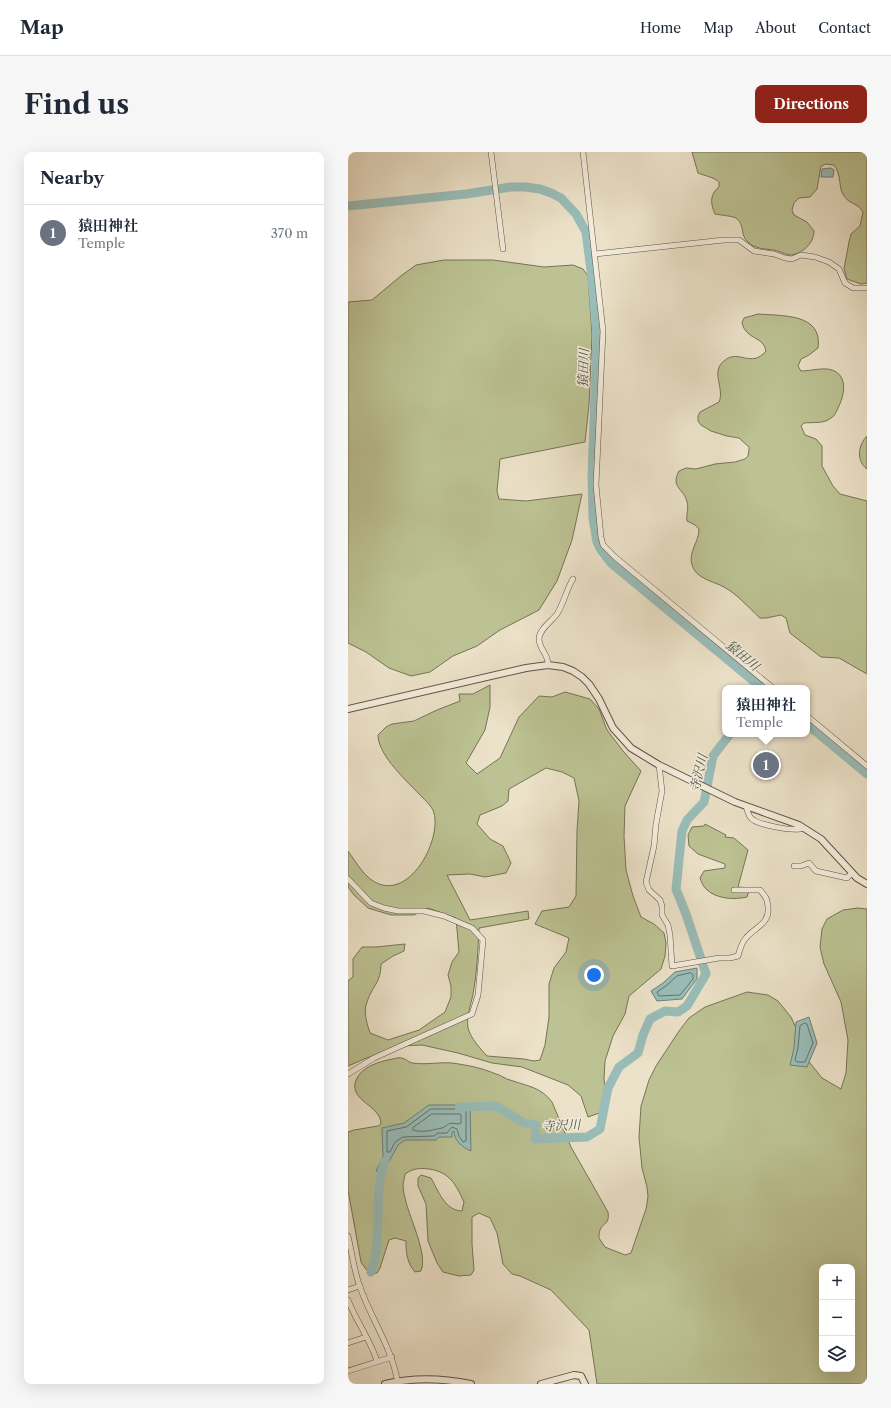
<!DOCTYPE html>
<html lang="en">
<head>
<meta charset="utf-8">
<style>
  :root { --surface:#fff; --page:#f6f6f7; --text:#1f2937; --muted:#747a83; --line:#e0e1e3; --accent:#8f2418 }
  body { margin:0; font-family:"Libre Caslon Text","Noto Serif JP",serif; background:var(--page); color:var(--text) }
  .controls { position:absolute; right:12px; bottom:12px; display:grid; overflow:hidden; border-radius:8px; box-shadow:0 4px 16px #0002 }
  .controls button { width:36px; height:36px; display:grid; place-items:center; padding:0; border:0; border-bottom:1px solid var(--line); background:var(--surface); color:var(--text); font:20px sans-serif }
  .you { position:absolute; left:246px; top:823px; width:14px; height:14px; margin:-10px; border:3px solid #fff; border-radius:50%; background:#1a73e8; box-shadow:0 0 0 6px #1a73e833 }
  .badge { display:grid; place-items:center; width:26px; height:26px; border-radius:50%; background:var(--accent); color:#fff; font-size:13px; font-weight:700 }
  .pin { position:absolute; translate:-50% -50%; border:2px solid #fff; box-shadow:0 1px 4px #0006 }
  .popup { position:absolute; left:374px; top:533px; width:88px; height:52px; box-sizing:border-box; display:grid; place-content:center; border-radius:8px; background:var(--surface); filter:drop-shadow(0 1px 3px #0005); font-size:13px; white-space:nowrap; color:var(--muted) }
  .popup b { font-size:15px; color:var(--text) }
  .popup::after { content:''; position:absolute; left:50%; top:100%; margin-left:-8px; border:8px solid transparent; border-top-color:var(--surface) }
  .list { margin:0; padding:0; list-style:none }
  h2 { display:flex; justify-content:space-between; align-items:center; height:52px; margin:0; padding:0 16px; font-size:17px }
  h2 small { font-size:13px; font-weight:400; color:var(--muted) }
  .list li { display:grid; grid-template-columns:26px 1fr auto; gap:12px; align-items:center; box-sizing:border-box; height:56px; padding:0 16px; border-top:1px solid var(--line) }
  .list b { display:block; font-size:15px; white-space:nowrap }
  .list p { margin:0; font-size:13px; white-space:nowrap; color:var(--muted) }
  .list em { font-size:13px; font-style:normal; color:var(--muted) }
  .icon { flex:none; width:22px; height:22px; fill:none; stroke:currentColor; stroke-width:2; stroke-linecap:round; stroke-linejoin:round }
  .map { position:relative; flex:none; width:519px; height:1232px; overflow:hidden; border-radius:8px }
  header { display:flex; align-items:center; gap:24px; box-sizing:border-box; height:56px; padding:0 20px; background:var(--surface); border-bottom:1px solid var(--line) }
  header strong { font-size:19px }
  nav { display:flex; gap:22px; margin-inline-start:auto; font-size:14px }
  .intro { display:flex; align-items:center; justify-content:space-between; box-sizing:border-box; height:96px; padding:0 24px }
  h1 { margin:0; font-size:28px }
  .button { padding:10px 18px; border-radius:8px; background:var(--accent); color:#fff; font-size:14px; font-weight:700 }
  main { display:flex; gap:24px; padding:0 24px }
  aside { flex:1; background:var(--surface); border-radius:8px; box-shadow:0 4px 16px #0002 }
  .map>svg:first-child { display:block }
  .green { fill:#bcc293; stroke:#767456; fill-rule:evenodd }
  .water { fill:#99bdb9; stroke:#6f8079 }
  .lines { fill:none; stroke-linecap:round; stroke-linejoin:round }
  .shore { stroke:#657169; stroke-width:1 }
  .river { stroke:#99bdb9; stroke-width:9 }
  .minor-casing { stroke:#605445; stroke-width:6 }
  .tertiary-casing { stroke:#605445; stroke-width:8 }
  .minor { stroke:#f3ecdc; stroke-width:5 }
  .tertiary { stroke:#f3ecdc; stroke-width:6 }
  .labels { text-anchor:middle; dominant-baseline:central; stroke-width:3; stroke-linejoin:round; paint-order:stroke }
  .water-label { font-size:13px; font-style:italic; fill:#505349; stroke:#f3ecdc }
</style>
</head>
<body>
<header>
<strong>Map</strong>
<nav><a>Home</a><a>Map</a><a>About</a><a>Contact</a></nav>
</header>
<div class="intro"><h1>Find us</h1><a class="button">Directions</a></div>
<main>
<aside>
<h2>Nearby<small></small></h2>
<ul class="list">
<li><span class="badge" style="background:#6b7280">1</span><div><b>猿田神社</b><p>Temple</p></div><em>370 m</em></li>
</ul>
</aside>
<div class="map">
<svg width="519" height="1232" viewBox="0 0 519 1232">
  <rect width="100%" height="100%" fill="#ece2c9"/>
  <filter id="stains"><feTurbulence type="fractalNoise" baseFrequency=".005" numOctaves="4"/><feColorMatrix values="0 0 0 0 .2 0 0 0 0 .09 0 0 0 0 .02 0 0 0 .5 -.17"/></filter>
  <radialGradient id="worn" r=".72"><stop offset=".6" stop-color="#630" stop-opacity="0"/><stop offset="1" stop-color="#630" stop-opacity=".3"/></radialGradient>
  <g class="green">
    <path d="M344 0H519V131L513 132 499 127 496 117 501 90 503 82 512 74 515 60C510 51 501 52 496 44 490 36 494 23 486 13L478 12 473 14 469 37 462 45 451 46 446 51 444 58 446 63 459 70 466 79C466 91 454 103 441 103 436 102 431 99 426 98 417 97 407 97 400 90 392 84 397 72 388 66 384 64 372 63 367 62 362 51 362 42 371 35V30C366 25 357 24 350 21Z"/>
    <path d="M96 108H145L196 115 225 113 235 117 240 124 244 183 241 253 237 290 152 307 149 339 151 347 178 349 234 342 224 388 209 429 191 458 152 478 129 494 105 504 82 520 63 524 41 516 18 500 0 491V150L24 148 54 123 68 113Z"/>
    <path d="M410 162C434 164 475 161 470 196L461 203 453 207 450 214 453 219C463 219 475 215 484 218 501 224 496 244 490 256 488 260 487 264 483 266 476 272 465 270 456 271L453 274 457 283 468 287 474 294V314L485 334 492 342 519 349V522L491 506 473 505 442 481 438 466 433 463 418 466H412C401 456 389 442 376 435 365 429 348 427 344 413 340 400 351 390 351 377L347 373 339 369C338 362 341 357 339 350 336 336 322 336 331 319L338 316 348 317 367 312 387 310 397 307 400 304 401 298V295L391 286 379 284 363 279 353 273 350 269V264L352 260 371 250C377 236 362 220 376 209 390 196 403 217 418 199 416 184 398 188 394 171L396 166Z"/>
    <path d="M519 284V317C508 309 510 293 519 284Z"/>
    <path d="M142 533V555L137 578 118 611 129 622 152 606 171 565 191 544 204 545 217 540 242 547 251 557 259 578 275 599 293 619 277 654 276 684 278 718 285 744 293 765 306 772 316 781 318 791 317 804 313 817 281 844 277 862 265 884 257 909 256 927 259 947 257 959 240 965 233 944 220 933 174 915 144 911 110 901 74 893 52 894 16 907 0 914V829L5 825V807L14 795H28L57 792 56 799 45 804 33 812C33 831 24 834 19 850 15 859 19 872 22 881L40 888 71 878 97 860 103 845V834L100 823 104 810 111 800 108 766 80 756 66 763H43L20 756 6 743 0 735V699C8 710 17 727 31 732 64 744 93 688 86 661 85 656 79 650 75 646 61 631 30 604 30 583L38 575 44 572 66 569 89 558 112 549 111 542H125ZM198 616 214 620 226 626 231 649 229 679 228 744 221 755 194 759 187 772 221 786 218 800 206 816 201 832V865L197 893 192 908 186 909 176 907 139 904C132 896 123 887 120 876 118 864 123 853 125 842 129 820 130 798 131 776L181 767 180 759 122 768 99 723 122 722 137 725 158 721 163 711 155 694 142 687 129 672 132 663 154 654 160 649 161 637Z"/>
    <path d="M357 672 378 683 377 685 386 686 400 698 390 735 402 736 399 745C386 748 368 747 358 737 355 734 353 729 352 726L356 719 377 716V712L350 702 341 694 340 683 344 675 356 674Z"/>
    <path d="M510 756 519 757V1232H249L241 1178 203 1138 172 1124 164 1122 155 1112 149 1081 142 1066 131 1061 124 1065V1092L126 1118 123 1123 111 1124 95 1120 89 1111 80 1089 78 1052 70 1034V1026L73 1023 83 1026C90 1038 97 1059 114 1059L116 1050C108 1033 102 1020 81 1017 71 1016 66 1016 57 1022 57 1025 55 1030 55 1034 56 1058 81 1099 73 1119L67 1120C59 1111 58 1101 58 1089L47 1086 41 1088 32 1116 29 1121 23 1122 17 1116 13 1110 0 1038V980L6 978 30 974 33 972C33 953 0 949 8 928 14 914 31 910 44 907 46 907 51 905 53 906 57 906 60 910 64 911 77 913 91 910 104 911 119 913 134 916 148 922 153 923 157 927 162 928 179 934 193 935 204 950L223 995 260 1060C262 1073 255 1070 252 1078 251 1081 251 1083 251 1086L257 1095 277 1103 283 1101 298 1057 300 1045 299 1035 294 1016 291 985 293 954 301 928 308 914 331 879 341 866 357 855 399 840 420 843 430 849 443 865 453 887 462 911 474 926 493 937 498 921 500 888 493 850 476 812 472 795 474 777 479 767 495 758ZM474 1115H504V1217H474Z"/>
  </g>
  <g class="water">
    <path d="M483 16 486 18 485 25H473L474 17Z"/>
    <path d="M349 816V827L334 847 309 849 303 839 315 831 327 820Z"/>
    <path d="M461 865 469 891 459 915 442 913 446 896 448 870Z"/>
    <path d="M81 953H122L123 999C114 995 106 989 106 979L104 980V985H91L88 988H57L50 993 35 1021 28 1019 35 1005 34 976 56 971Z"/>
  </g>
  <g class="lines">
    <g class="shore">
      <path d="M343 821 345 823V827L332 843 311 844 309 840 318 834 329 824Z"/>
      <path d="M457 871 459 872 465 891 457 910H449L447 908 450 896 452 874Z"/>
      <path d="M83 957H118V989L115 990 111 984 109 977 104 975 99 981H90L86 984 55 985 47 990 42 1000H39V979L58 975Z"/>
      <path d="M84 962H112L113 963V971L111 972 103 971C100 972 97 975 94 976 84 978 75 981 65 978V976Z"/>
    </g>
    <g class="river">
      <path d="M0 54 118 42 163 35H177L192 37 203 41 213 46 228 62 238 80 244 126 249 184 244 324 245 366 249 390 253 398 263 411 414 536"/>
      <path d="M459 572 519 622"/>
      <path d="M111 955 148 954 176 971 188 973 187 987 239 985 252 977 260 936 271 915 290 901 295 883 302 867 317 859 330 860 339 854 358 822 338 762 328 737 334 679 339 668 356 650 365 604 382 582"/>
      <path d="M23 1120C36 1084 24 1044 37 1009"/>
    </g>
    <g class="minor-casing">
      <g id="minor">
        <path d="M143 0 155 97"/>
        <path d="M235 0 255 179 248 333 253 385 255 393 267 405 425 536"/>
        <path d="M247 102 376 88H391L406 99 426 102 437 106 444 107 453 103 467 105 481 110 491 117 497 131 505 136H519"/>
        <path d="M200 513C201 503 191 497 191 487 191 477 204 469 209 462 216 451 218 438 225 427"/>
        <path d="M459 564 519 614"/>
        <path d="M311 613 314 639 308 672 306 694 298 730 301 738 312 748 314 754V763L320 773 322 783 324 814 371 806H382L390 804C392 798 393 791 398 786 407 775 422 772 420 755 419 746 418 745 412 738H386"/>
        <path d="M398 654C399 657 400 663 403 666 409 673 447 680 455 676"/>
        <path d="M446 714H453L461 711 468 719 499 726 504 721"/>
        <path d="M0 727 23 751 36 756 50 759H76L96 764 124 776 135 788 130 843 124 862 26 906 0 922"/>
        <path d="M0 1084C4 1101 6 1119 12 1135 24 1169 44 1195 50 1232"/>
        <path d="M0 1138 12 1134"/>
        <path d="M0 1148C8 1169 22 1187 29 1209"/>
        <path d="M0 1191 18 1185"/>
        <path d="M0 1219 44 1205"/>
      </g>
    </g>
    <g class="tertiary-casing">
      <g id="tertiary">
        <path d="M0 557 178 516 200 513 215 515 225 519 234 525 241 532 251 547 265 576 283 596 311 613 387 650 451 673 473 687 509 726 519 732"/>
        <path d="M37 1232C66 1225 94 1226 123 1232"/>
        <path d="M193 1232 226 1223 233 1224 237 1232"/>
      </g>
    </g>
    <use href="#minor" class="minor"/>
    <use href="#tertiary" class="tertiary"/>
  </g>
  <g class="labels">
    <g class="water-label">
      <text transform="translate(235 216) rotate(-88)">猿田川</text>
      <text transform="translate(395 503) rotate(40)">猿田川</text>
      <text transform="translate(350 621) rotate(-76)">寺沢川</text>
      <text transform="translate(213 973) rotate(-3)">寺沢川</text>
    </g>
  </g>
  <rect width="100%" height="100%" filter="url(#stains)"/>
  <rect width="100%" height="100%" fill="url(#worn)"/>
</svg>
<div class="controls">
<button>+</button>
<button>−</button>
<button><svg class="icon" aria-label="layers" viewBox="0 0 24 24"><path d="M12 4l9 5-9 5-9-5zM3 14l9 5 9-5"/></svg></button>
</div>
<div class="you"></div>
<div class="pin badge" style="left:418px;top:613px;background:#6b7280">1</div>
<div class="popup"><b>猿田神社</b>Temple</div>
</div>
</main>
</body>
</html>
